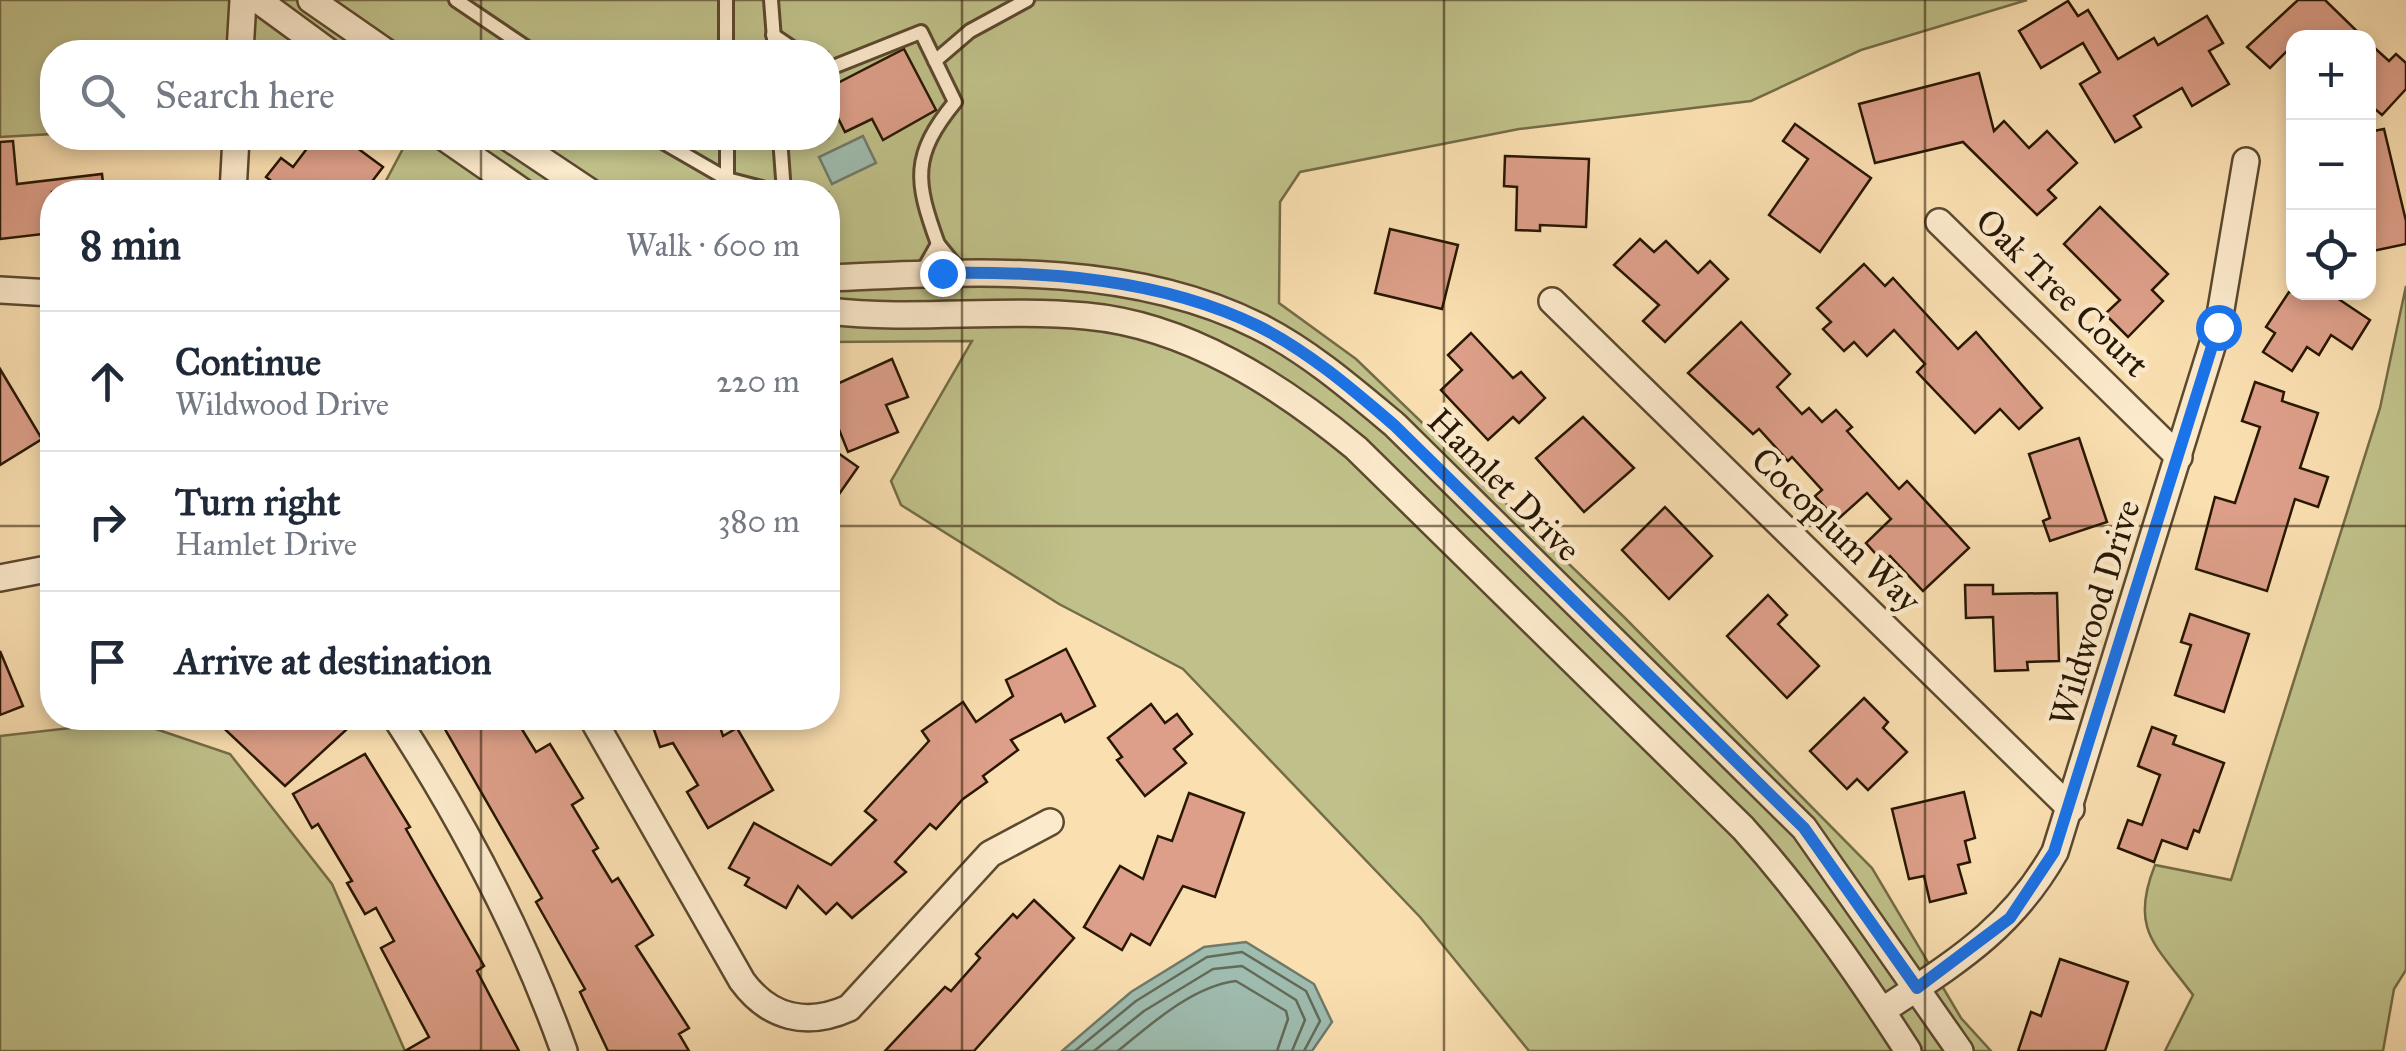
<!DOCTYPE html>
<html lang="en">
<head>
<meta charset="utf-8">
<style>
  :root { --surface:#fff; --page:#f6f6f7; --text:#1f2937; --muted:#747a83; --line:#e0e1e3 }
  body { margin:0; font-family:"IM FELL Great Primer",serif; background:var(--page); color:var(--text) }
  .controls { position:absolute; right:30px; top:30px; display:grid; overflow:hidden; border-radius:20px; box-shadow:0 5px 15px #0003 }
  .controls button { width:90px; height:90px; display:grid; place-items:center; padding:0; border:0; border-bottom:2px solid var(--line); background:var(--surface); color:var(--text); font:50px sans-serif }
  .stop { position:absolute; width:30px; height:30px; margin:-22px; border:8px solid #1a73e8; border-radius:50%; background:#fff }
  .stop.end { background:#1a73e8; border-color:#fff; box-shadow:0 2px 10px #0008 }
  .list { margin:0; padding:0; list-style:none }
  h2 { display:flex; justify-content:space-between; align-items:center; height:130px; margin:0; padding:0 40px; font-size:42px }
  h2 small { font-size:32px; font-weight:400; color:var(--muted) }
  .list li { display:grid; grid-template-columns:65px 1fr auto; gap:30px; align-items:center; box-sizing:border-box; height:140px; padding:0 40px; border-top:2px solid var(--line) }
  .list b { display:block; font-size:38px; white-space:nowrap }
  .list p { margin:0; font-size:32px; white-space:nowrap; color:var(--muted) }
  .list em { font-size:32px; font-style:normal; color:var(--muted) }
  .icon { flex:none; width:55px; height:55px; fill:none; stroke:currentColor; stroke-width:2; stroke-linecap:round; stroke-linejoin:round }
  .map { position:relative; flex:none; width:2406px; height:1051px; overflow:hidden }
  .search { position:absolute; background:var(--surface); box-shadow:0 5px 15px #0003; left:40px; top:40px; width:800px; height:110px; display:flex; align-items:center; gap:25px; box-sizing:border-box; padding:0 35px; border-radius:40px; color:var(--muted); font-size:38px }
  .panel { position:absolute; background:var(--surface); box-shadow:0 5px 15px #0003; left:40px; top:180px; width:800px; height:550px; border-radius:40px }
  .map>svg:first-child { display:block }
  .green { fill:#c0c18a; stroke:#746c46; stroke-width:2.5 }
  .water { fill:#9ebcaf; stroke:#6f7a6a; stroke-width:2.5 }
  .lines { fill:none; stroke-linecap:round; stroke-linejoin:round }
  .shore { stroke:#636a58; stroke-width:2.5 }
  .building { fill:#dd9f89; stroke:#281702; stroke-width:2.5 }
  .service-casing { stroke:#5c492e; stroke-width:18 }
  .minor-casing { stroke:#5c492e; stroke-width:30 }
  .service { stroke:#fceacc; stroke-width:12 }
  .minor { stroke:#fceacc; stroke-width:25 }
  .route { stroke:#1a73e8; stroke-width:12 }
  .grid { fill:none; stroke:#281702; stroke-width:2.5; stroke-opacity:0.55 }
  .labels { text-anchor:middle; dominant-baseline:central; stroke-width:9; stroke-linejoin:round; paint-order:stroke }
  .street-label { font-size:35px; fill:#281702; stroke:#fceacc }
</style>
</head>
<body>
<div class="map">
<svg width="2406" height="1051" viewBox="0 0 2406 1051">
  <rect width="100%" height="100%" fill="#fadfb1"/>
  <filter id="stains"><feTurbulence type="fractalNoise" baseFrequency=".002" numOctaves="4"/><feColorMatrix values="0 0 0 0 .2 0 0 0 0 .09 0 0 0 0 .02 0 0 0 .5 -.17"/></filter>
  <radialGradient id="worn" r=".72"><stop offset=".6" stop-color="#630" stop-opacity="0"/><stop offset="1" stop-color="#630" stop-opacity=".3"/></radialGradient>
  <g class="green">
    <path d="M0 0H2027L1861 50 1751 101 1519 129 1300 172 1280 202 1279 303 1356 359 1624 617 1872 868 1961 1018 1991 1051H1529L1420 917 1183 669 1059 604 901 505 891 481 972 341 828 342V192H380L406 143 398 138H828V52H52V134L0 137Z"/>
    <path d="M2406 286V970L2394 989 2383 1051H2165L2193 995C2156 945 2129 930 2155 865L2231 880 2380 408Z"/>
    <path d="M132 721 230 754 332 884 405 1051H0V736Z"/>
  </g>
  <g class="water">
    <path d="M863 136 876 163 832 184 819 157Z"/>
    <path d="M1246 942 1314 984 1332 1022 1312 1051H1062L1131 992 1204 947Z"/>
  </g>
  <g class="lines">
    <g class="shore">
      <path d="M1075 1051 1136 1001 1207 957 1242 952 1306 991 1320 1021 1304 1051"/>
      <path d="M1094 1051 1144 1011 1213 969 1242 966 1296 1000 1305 1020 1292 1051"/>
      <path d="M1118 1051C1151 1024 1193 986 1236 981L1286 1011 1288 1019 1277 1051"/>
    </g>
  </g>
  <g class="building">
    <path d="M2298 0H2325L2364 38H2294V44L2270 68 2247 47Z"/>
    <path d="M2068 1 2078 16 2088 10 2118 59 2154 38 2158 45 2207 16 2223 43 2209 51 2229 84 2192 106 2182 88 2134 116 2141 127 2115 142 2080 84 2100 72 2083 43 2041 68 2019 31Z"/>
    <path d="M2368 42 2389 61 2396 54 2406 63V89L2382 115 2368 103Z"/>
    <path d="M904 49 936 110 883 140 872 119 845 132 828 98V88Z"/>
    <path d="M1979 73 1994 131 2004 121 2029 148 2047 131 2077 163 2048 190 2056 198 2037 215 1963 142 1875 163 1859 104Z"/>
    <path d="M1795 124 1871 178 1820 252 1769 215 1808 159 1783 141Z"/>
    <path d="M2384 129 2406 221V244L2368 252V132Z"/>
    <path d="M315 138H330L344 148 349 142 383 167 364 192H286L266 177 281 158 293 167Z"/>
    <path d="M13 141 17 184 102 174 104 192H52V233L0 239V142Z"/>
    <path d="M1505 156 1589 159 1586 227 1540 225V231L1516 230 1517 187 1504 186Z"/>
    <path d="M2100 207 2168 274 2152 290 2163 301 2128 337 2105 314 2120 300 2064 244Z"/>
    <path d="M1390 229 1458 245 1442 309 1375 293Z"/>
    <path d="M1640 239 1654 252 1666 241 1698 273 1710 261 1728 279 1665 342 1643 321 1659 305 1614 265Z"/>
    <path d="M1864 264 1885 286 1893 278 1958 349 1976 332 2042 408 2019 429 2000 409 1975 433 1917 372 1925 364 1894 330 1867 356 1854 342 1844 351 1823 329 1831 322 1817 308Z"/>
    <path d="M2289 292H2328L2370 320 2352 349 2331 335 2319 355 2307 347 2292 371 2263 352 2275 333 2266 327Z"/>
    <path d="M1741 322 1790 374 1777 387 1802 414 1809 408 1822 422 1836 410 1852 427 1847 431 1899 489 1907 481 1969 548 1923 591 1890 556 1883 562 1866 543 1891 519 1867 493 1837 520 1815 496 1822 490 1792 457 1788 461 1759 429 1753 434 1688 373Z"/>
    <path d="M1471 333 1513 378 1521 372 1545 398 1519 423 1513 417 1488 440 1441 390 1462 370 1448 355Z"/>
    <path d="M892 359 908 397 886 405 898 432 848 452 828 402V388Z"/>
    <path d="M0 369 42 439 0 465Z"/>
    <path d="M2255 382 2284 392 2282 401 2318 413 2300 468 2328 477 2318 507 2295 499 2267 591 2196 569 2215 497 2235 503 2260 427 2242 421Z"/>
    <path d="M1583 417 1634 468 1584 512 1536 458Z"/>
    <path d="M2079 438 2107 522 2050 541 2043 521 2050 518 2029 454Z"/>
    <path d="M828 446 858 467 828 510Z"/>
    <path d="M1665 507 1712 556 1669 599 1622 550Z"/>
    <path d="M1965 585H1993V594L2057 593 2059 661 2027 662 2028 670 1995 671 1993 617 1966 618Z"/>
    <path d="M1768 595 1787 615 1778 624 1819 666 1787 698 1727 636Z"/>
    <path d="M2190 614 2249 634 2224 712 2175 695 2191 645 2181 642Z"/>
    <path d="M1066 649 1095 706 1065 722 1061 714 1011 740 1018 750 983 776 987 782 963 799 936 829 930 824 895 862 906 872 852 918 837 903 826 914 798 886 786 908 745 885 749 878 729 868 754 823 831 865 876 820 865 811 929 741 922 731 963 702 976 722 1013 696 1006 680Z"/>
    <path d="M0 651 23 706 0 715Z"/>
    <path d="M1864 698 1888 722 1883 728 1907 752 1868 790 1857 779 1847 789 1810 751Z"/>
    <path d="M1151 704 1165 723 1177 714 1192 734 1174 749 1186 763 1145 796 1117 760 1122 757 1108 738Z"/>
    <path d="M213 718H334L346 730 285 786Z"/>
    <path d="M454 718H515L536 752 550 744 583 798 572 805 598 848 593 851 612 882 618 878 653 935 636 946 689 1028 679 1034 689 1051H608L580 992 585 989 536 902 542 898 442 724Z"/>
    <path d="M650 718H717L723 736 737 728 773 790 708 828 687 792 698 785 673 743 660 747Z"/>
    <path d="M2152 727 2176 736 2173 744 2224 763 2199 832 2194 830 2187 849 2162 840 2154 862 2118 848 2128 820 2142 825 2160 775 2138 766Z"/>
    <path d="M365 754 410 827 406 829 484 966 477 971 519 1051H405L429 1037 381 948 394 941 376 908 365 914 347 883 352 881 318 824 312 828 293 794Z"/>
    <path d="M1964 792 1975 838 1965 841 1970 862 1958 865 1966 893 1930 902 1924 876 1909 879 1892 809Z"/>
    <path d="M1189 793 1244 813 1215 897 1183 886 1150 945 1131 934 1122 950 1084 927 1120 866 1143 879 1158 836 1172 841Z"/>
    <path d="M1034 900 1074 938 974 1051H885L945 987 951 991 980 958 976 954 1013 914 1017 918Z"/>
    <path d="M2060 959 2128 982 2105 1051H2018L2031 1012 2041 1016Z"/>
  </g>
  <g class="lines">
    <g class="service-casing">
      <g id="service">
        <path d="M456 0 533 52"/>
        <path d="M726 0V52"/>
        <path d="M771 0 775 52"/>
        <path d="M773 35 798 52"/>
        <path d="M935 61 970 31 1027 0"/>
        <path d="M828 69 921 32 955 102C911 156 915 181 938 244"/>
        <path d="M656 138 727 179 777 192"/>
        <path d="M727 138V192"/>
        <path d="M780 138 784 192"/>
        <path d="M921 274 938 244 960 271"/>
      </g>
    </g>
    <g class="minor-casing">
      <g id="minor">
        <path d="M258 0 329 52"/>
        <path d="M311 0 386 52"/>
        <path d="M240 52 243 0"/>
        <path d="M445 138 523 192"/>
        <path d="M509 138 590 192"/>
        <path d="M233 192 236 138"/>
        <path d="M1939 222 2179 457"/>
        <path d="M828 278C970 272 1126 260 1258 326 1308 351 1352 389 1395 425L1804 828 1960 1051"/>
        <path d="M0 290 52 293"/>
        <path d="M1552 301 2071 809"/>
        <path d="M828 311C914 321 1000 308 1086 316 1187 325 1280 385 1356 448L1743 828C1806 898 1857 972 1908 1051"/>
        <path d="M0 578 52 568"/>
        <path d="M396 718C464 823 522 933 564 1051"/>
        <path d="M592 718 742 981C769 1018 807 1027 849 1008L990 854 1050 822"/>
        <path d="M1882 1011C1954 963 2011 930 2055 852L2218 327 2246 161"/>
      </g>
    </g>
    <use href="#service" class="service"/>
    <use href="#minor" class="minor"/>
  </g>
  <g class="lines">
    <path class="route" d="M942 273C1047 271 1162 279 1258 326 1308 351 1352 389 1394 425L1804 828 1917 988 2010 918 2054 852 2218 327"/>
  </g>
  <path class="grid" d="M481 0V52M962 0V1051M1444 0V1051M1925 0V1051M481 138V192M0 526H52M828 526H2406M481 718V1051"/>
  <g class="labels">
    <g class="street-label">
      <text transform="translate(2062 293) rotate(44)">Oak Tree Court</text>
      <text transform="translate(1504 485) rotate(45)">Hamlet Drive</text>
      <text transform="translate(1836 530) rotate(44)">Cocoplum Way</text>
      <text transform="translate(2095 613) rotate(-73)">Wildwood Drive</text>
    </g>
  </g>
  <rect width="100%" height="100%" filter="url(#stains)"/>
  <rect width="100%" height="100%" fill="url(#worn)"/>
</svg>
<div class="controls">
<button>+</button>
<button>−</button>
<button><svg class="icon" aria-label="locate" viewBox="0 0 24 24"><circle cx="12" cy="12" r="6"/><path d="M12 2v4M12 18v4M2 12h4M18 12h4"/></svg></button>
</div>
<div class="stop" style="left:2218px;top:327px"></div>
<div class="stop end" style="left:942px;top:273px"></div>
<div class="search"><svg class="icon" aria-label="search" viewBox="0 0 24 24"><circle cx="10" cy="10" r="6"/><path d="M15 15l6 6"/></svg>Search here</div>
<section class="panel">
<h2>8 min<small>Walk · 600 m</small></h2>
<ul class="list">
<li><svg class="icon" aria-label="ahead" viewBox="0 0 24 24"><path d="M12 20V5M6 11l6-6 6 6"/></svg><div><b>Continue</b><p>Wildwood Drive</p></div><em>220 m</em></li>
<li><svg class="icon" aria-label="right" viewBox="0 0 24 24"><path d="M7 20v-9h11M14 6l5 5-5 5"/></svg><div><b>Turn right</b><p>Hamlet Drive</p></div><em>380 m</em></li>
<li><svg class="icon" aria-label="arrive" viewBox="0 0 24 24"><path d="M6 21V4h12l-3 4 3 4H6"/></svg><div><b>Arrive at destination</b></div></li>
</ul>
</section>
</div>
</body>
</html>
